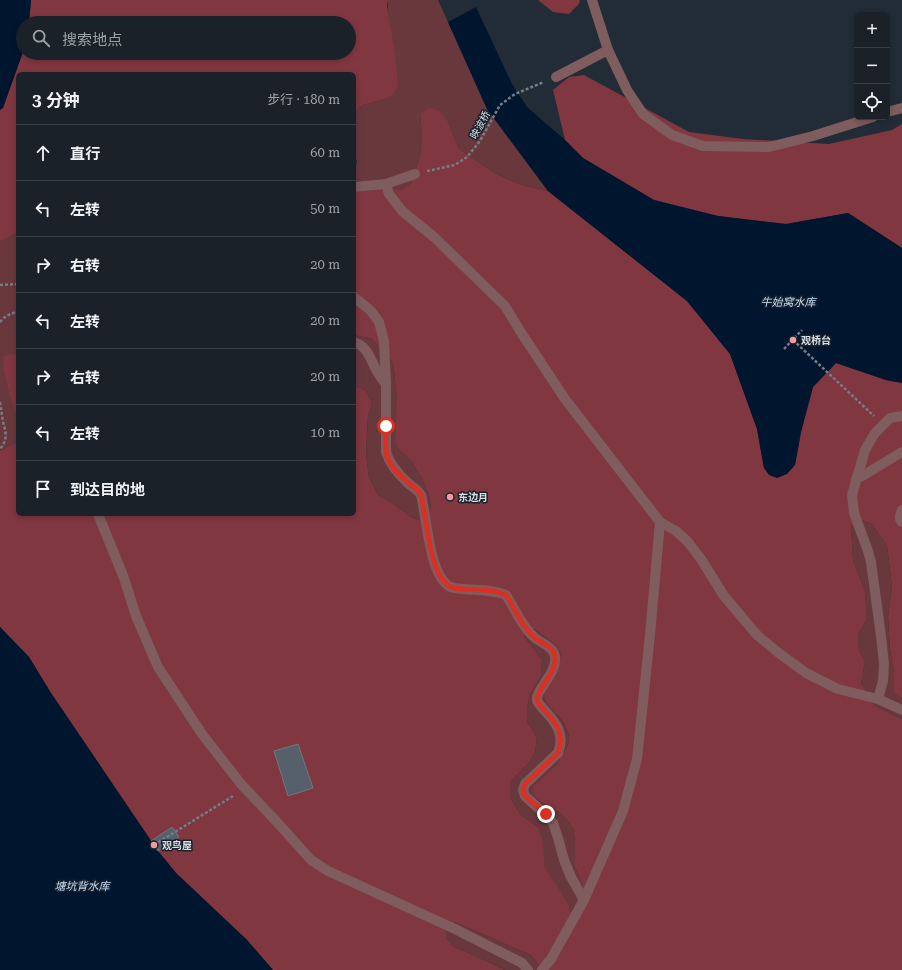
<!DOCTYPE html>
<html lang="zh">
<head>
<meta charset="utf-8">
<style>
  :root { --surface:#1a2128; --page:#272e34; --text:#f1f3f6; --muted:#9fa3a8; --line:#383e45 }
  body { margin:0; font-family:"Roboto Serif","Noto Sans SC",serif; background:var(--page); color:var(--text) }
  .controls { position:absolute; right:12px; top:12px; display:grid; overflow:hidden; border-radius:6px; box-shadow:0 2px 6px #0003 }
  .controls button { width:36px; height:36px; display:grid; place-items:center; padding:0; border:0; border-bottom:1px solid var(--line); background:var(--surface); color:var(--text); font:20px sans-serif }
  .stop { position:absolute; width:12px; height:12px; margin:-9px; border:3px solid #d93025; border-radius:50%; background:#fff }
  .stop.end { background:#d93025; border-color:#fff; box-shadow:0 1px 4px #0008 }
  .list { margin:0; padding:0; list-style:none }
  h2 { display:flex; justify-content:space-between; align-items:center; height:52px; margin:0; padding:0 16px; font-size:17px }
  h2 small { font-size:13px; font-weight:400; color:var(--muted) }
  .list li { display:grid; grid-template-columns:26px 1fr auto; gap:12px; align-items:center; box-sizing:border-box; height:56px; padding:0 16px; border-top:1px solid var(--line) }
  .list b { display:block; font-size:15px; white-space:nowrap }
  .list em { font-size:13px; font-style:normal; color:var(--muted) }
  .icon { flex:none; width:22px; height:22px; fill:none; stroke:currentColor; stroke-width:2; stroke-linecap:round; stroke-linejoin:round }
  .map { position:relative; flex:none; width:902px; height:970px; overflow:hidden }
  .search { position:absolute; background:var(--surface); box-shadow:0 2px 6px #0003; left:16px; top:16px; width:340px; height:44px; display:flex; align-items:center; gap:10px; box-sizing:border-box; padding:0 14px; border-radius:22px; color:var(--muted); font-size:15px }
  .panel { position:absolute; background:var(--surface); box-shadow:0 2px 6px #0003; left:16px; top:72px; width:340px; height:444px; border-radius:6px }
  .map>svg:first-child { display:block }
  .green { fill:#69383d }
  .forest { fill:#803740; fill-rule:evenodd }
  .water { fill:#00152e }
  .building { fill:#55606b; stroke:#6d7884 }
  .lines { fill:none; stroke-linecap:round; stroke-linejoin:round }
  .path { stroke:#757d86; stroke-width:2.5; stroke-dasharray:3 2; stroke-linecap:butt }
  .service { stroke:#7f5c5e; stroke-width:10 }
  .minor { stroke:#7f5c5e; stroke-width:10 }
  .route { stroke:#d93025; stroke-width:5 }
  .poi-dot { fill:#f49aa2; stroke:#19222c; stroke-width:1.5 }
  .labels { text-anchor:middle; dominant-baseline:central; stroke-width:3; stroke-linejoin:round; paint-order:stroke }
  .street-label { font-size:10px; fill:#d9dfe6; stroke:#19222c }
  .poi-label { font-size:10px; font-weight:bold; fill:#d9dfe6; stroke:#19222c; text-anchor:start }
  .water-label { font-size:11px; font-style:italic; fill:#bedbf9; stroke:#19222c }
</style>
</head>
<body>
<div class="map">
<svg width="902" height="970" viewBox="0 0 902 970">
  <rect width="100%" height="100%" fill="#222c36"/>
  <g class="green">
    <path d="M388 0H438L487 109 548 191 519 184 495 173 459 149 448 122 420 114 422 134 420 156 411 183 401 190H374L354 192V169L355 168 357 161 354 154V113L363 105 389 98Z"/>
    <path d="M18 232V442L0 451V242Z"/>
    <path d="M354 335 372 339 393 362 397 399 400 451 412 462 422 479 429 495 431 507 421 521 411 517 394 504 378 495 369 477 366 454 368 416 372 403 365 390 354 385Z"/>
    <path d="M862 520 872 524 887 546 892 588 888 616 890 649 894 673V693L902 699V719L875 706 865 689 861 684 865 661 859 651 858 634 867 619 865 591 853 560 851 526Z"/>
    <path d="M534 629 551 641 563 653 556 673 557 715 564 723 569 736V743L556 765 534 785 536 798 547 806 562 814 573 828 575 841V867L583 887 571 912 569 905 561 891 545 869 538 827 520 814 510 797V782L529 763 535 752 537 738 527 721V708L530 694 541 676 542 660 524 636Z"/>
    <path d="M455 922 531 955 543 970H505L480 958 454 947 446 938V931Z"/>
  </g>
  <g class="forest">
    <path d="M31 0H388L387 6 395 53 398 87 389 98 363 105 354 113V74H18V232L0 242V110L3 107 23 52 349 53V23H29Z"/>
    <path d="M538 0H580L579 4 569 14 553 12Z"/>
    <path d="M584 75 689 132 743 139 829 144 892 130 902 124V248L848 213 786 224 718 216 654 200 583 158 565 140 553 90 569 77Z"/>
    <path d="M429 108 440 111 448 122 459 149 495 173 519 184 548 191 687 301 730 354 757 429 764 468 795 465 801 432 813 387 836 363 886 380 902 383V699L894 693V673L890 649 888 616 892 588 887 546 872 524 862 520 851 526 853 560 865 591 867 619 858 634 859 651 865 661 861 684 865 689 875 706 902 719V970H543L531 955 455 922 446 931V938L454 947 480 958 505 970H273L247 940 176 873 158 851 51 693 29 657 0 627V451L17 442H18V514H354V385L365 390 372 403 368 416 366 454 369 477 378 495 394 504 411 517 421 521 431 507 429 495 422 479 412 462 400 451 395 442 397 399 393 362 372 339 354 335V192L374 190H401L411 183 420 156 422 134 420 114ZM534 629 551 641 562 653 556 673 544 693 546 701 564 723 569 736V743L556 765 534 785 533 791 536 798 547 806 562 814 573 828 575 841V867L583 887 571 912 569 905 561 891 545 868 542 839 538 827 520 814 510 797V782L529 763 535 752 537 738 527 721V708L530 694 541 676 542 660 524 636Z"/>
    <path d="M10 354 18 355V414L15 412 12 403 3 367 4 357Z"/>
  </g>
  <g class="water">
    <path d="M0 0H31L29 23H23V52L3 108 0 110Z"/>
    <path d="M476 7 512 84 527 107 565 140 583 158 654 200 718 216 786 224 848 213 902 248V383L886 380 836 363 813 387 801 432 795 465 787 474 777 478 769 475 764 468 757 429 730 354 687 301 548 191 487 109 448 22Z"/>
    <path d="M0 627 29 657 51 693 158 851 176 873 247 940 273 970H0Z"/>
  </g>
  <g class="building">
    <path d="M298 744 313 788 288 796 274 751Z"/>
    <path d="M172 827 179 837 158 851 151 841Z"/>
  </g>
  <g class="lines">
    <g class="path">
      <path d="M427 171 455 165 467 157 480 141 500 105 515 94 544 82"/>
      <path d="M0 285 18 284"/>
      <path d="M0 322 6 316 18 311"/>
      <path d="M793 340 874 416"/>
      <path d="M784 349 802 330"/>
      <path d="M0 402C1 409 2 415 3 422 6 432 8 440 0 449"/>
      <path d="M154 845 233 796"/>
    </g>
    <g class="service">
      <path d="M556 77 608 50"/>
      <path d="M415 174 386 184 389 194 402 211 434 237 505 306 522 334 565 399 660 522 676 531 688 542 701 559 724 596 757 635 780 654 806 673 838 689 878 699 902 710"/>
      <path d="M354 187 386 184"/>
      <path d="M354 297 371 311 379 322 384 341 386 384V452C390 465 399 475 409 484 414 488 418 490 421 495 427 516 429 583 454 588 472 591 490 588 506 595 515 609 522 627 535 638 541 643 550 645 554 653 561 670 535 690 537 700 538 704 542 707 544 710 557 723 565 735 558 753L525 784 523 790 525 796 546 815 553 823 558 838 564 860 571 877 584 900"/>
      <path d="M354 342C370 347 371 364 380 376 381 379 384 381 386 384"/>
      <path d="M856 479 864 475 902 452"/>
      <path d="M902 510C900 514 899 519 902 522"/>
      <path d="M98 514 124 578 136 616 158 667 202 734 241 784 276 821 311 860 328 871 455 929 522 963 528 970"/>
      <path d="M878 699 883 681 884 664 881 636 871 562 868 551 854 513 852 495 865 450 875 433 890 418 902 416"/>
      <path d="M542 970 551 959 584 900 623 811 637 759 650 635 660 522"/>
    </g>
    <g class="minor">
      <path d="M592 0 608 50 627 90 643 114 672 135 703 146 769 147 813 136 873 117"/>
      <path d="M887 112 902 108"/>
    </g>
  </g>
  <g class="lines">
    <path class="route" d="M386 426C386 437 384 451 389 461 392 469 401 476 408 482 413 487 418 489 421 495 427 516 429 583 454 588 472 591 490 587 506 595 515 609 522 627 535 638 541 643 550 645 554 653 561 670 535 690 537 701 538 704 542 707 544 710 557 723 565 735 558 753L525 784 523 790 525 796 546 814"/>
  </g>
  <g class="poi-dot">
    <circle cx="793" cy="340" r="4"/>
    <circle cx="450" cy="497" r="4"/>
    <circle cx="154" cy="845" r="4"/>
  </g>
  <g class="labels">
    <g class="street-label">
      <text transform="translate(480 125) rotate(-61)">映波桥</text>
    </g>
    <g class="poi-label">
      <text x="801" y="340">观桥台</text>
      <text x="458" y="497">东边月</text>
      <text x="162" y="845">观鸟屋</text>
    </g>
    <g class="water-label">
      <text x="788" y="302">牛始窝水库</text>
      <text x="82" y="886">塘坑背水库</text>
    </g>
  </g>
</svg>
<div class="controls">
<button>+</button>
<button>−</button>
<button><svg class="icon" aria-label="locate" viewBox="0 0 24 24"><circle cx="12" cy="12" r="6"/><path d="M12 2v4M12 18v4M2 12h4M18 12h4"/></svg></button>
</div>
<div class="stop" style="left:386px;top:426px"></div>
<div class="stop end" style="left:546px;top:814px"></div>
<div class="search"><svg class="icon" aria-label="search" viewBox="0 0 24 24"><circle cx="10" cy="10" r="6"/><path d="M15 15l6 6"/></svg>搜索地点</div>
<section class="panel">
<h2>3 分钟<small>步行 · 180 m</small></h2>
<ul class="list">
<li><svg class="icon" aria-label="ahead" viewBox="0 0 24 24"><path d="M12 20V5M6 11l6-6 6 6"/></svg><div><b>直行</b></div><em>60 m</em></li>
<li><svg class="icon" aria-label="left" viewBox="0 0 24 24"><path d="M17 20v-9H6M10 6l-5 5 5 5"/></svg><div><b>左转</b></div><em>50 m</em></li>
<li><svg class="icon" aria-label="right" viewBox="0 0 24 24"><path d="M7 20v-9h11M14 6l5 5-5 5"/></svg><div><b>右转</b></div><em>20 m</em></li>
<li><svg class="icon" aria-label="left" viewBox="0 0 24 24"><path d="M17 20v-9H6M10 6l-5 5 5 5"/></svg><div><b>左转</b></div><em>20 m</em></li>
<li><svg class="icon" aria-label="right" viewBox="0 0 24 24"><path d="M7 20v-9h11M14 6l5 5-5 5"/></svg><div><b>右转</b></div><em>20 m</em></li>
<li><svg class="icon" aria-label="left" viewBox="0 0 24 24"><path d="M17 20v-9H6M10 6l-5 5 5 5"/></svg><div><b>左转</b></div><em>10 m</em></li>
<li><svg class="icon" aria-label="arrive" viewBox="0 0 24 24"><path d="M6 21V4h12l-3 4 3 4H6"/></svg><div><b>到达目的地</b></div></li>
</ul>
</section>
</div>
</body>
</html>
